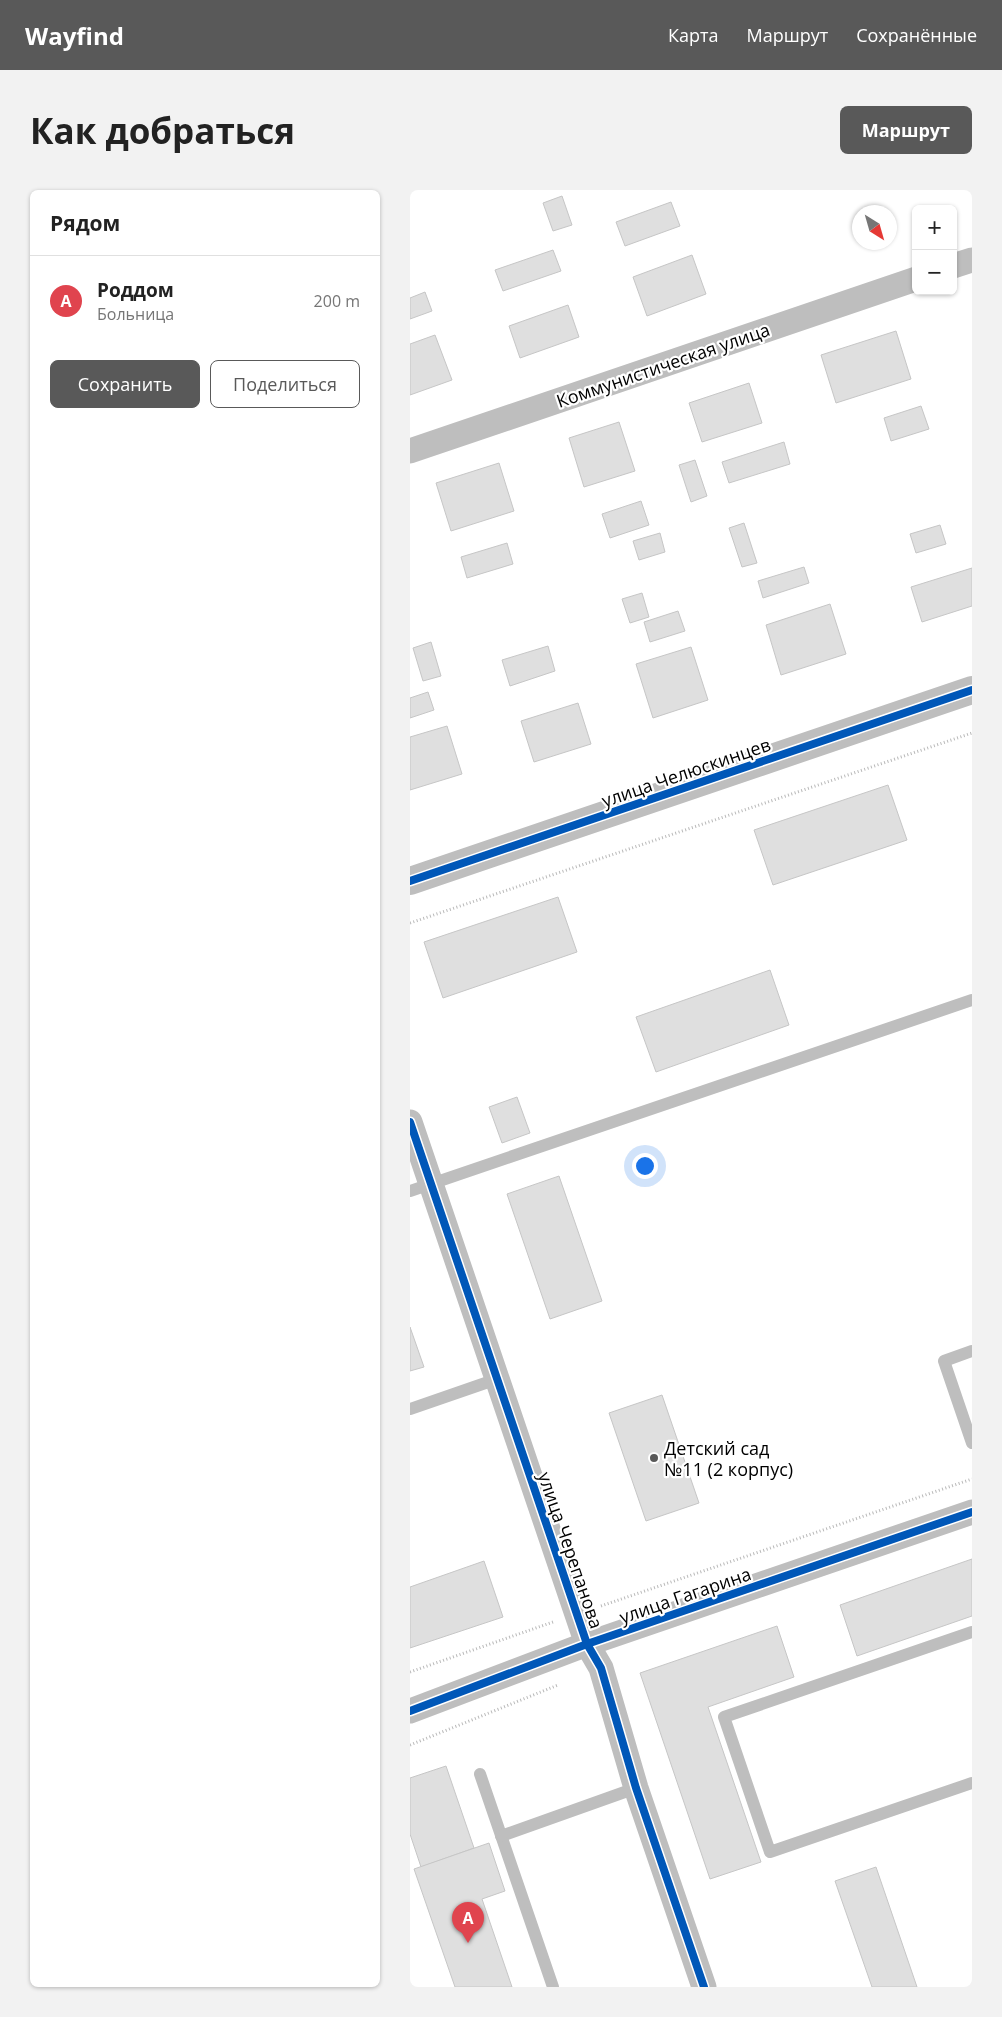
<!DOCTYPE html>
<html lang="ru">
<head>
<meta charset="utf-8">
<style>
  :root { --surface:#fff; --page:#f2f2f2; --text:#222; --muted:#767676; --line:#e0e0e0; --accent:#595959 }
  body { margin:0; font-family:"Open Sans",sans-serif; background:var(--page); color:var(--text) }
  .controls { position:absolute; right:15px; top:15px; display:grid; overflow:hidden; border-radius:8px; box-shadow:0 1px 4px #0004 }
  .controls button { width:45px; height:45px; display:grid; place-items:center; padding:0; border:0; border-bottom:1px solid var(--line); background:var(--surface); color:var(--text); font:25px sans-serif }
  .compass { position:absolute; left:442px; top:15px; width:45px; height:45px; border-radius:50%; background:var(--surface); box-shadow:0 1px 4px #0004; rotate:143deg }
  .you { position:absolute; left:234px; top:975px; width:18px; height:18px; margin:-12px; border:4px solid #fff; border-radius:50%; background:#1a73e8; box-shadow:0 0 0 8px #1a73e833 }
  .badge { display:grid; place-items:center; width:32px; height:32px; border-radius:50%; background:var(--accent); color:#fff; font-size:16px; font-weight:700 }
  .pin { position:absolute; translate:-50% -41px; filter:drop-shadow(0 1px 2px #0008) }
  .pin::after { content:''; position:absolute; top:26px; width:18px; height:15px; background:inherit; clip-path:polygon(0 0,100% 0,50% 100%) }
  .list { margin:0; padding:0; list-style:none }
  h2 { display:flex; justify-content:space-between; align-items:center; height:65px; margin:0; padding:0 20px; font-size:21px }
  h2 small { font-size:16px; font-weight:400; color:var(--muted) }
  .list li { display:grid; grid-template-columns:32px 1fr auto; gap:15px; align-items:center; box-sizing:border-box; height:90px; padding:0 20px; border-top:1px solid var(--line) }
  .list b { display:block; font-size:19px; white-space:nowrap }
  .list p { margin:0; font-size:16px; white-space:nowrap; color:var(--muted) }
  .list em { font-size:16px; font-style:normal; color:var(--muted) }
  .actions { display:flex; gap:10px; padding:15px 20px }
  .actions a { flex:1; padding:11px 0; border:1px solid var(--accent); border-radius:8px; text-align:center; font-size:18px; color:var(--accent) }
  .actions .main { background:var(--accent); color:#fff }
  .map { position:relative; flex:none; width:562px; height:1797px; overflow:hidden; border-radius:8px }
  header { display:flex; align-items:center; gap:30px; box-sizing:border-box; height:70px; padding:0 25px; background:var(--accent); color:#fff }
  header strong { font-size:24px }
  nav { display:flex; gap:28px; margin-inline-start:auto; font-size:18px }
  .intro { display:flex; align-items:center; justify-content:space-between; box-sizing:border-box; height:120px; padding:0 30px }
  h1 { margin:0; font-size:35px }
  .button { padding:12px 22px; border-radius:8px; background:var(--accent); color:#fff; font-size:18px; font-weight:700 }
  main { display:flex; gap:30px; padding:0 30px }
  aside { flex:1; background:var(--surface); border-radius:8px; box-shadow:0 1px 4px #0004 }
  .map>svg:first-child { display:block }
  .building { fill:#dfdfdf; stroke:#c6c6c6 }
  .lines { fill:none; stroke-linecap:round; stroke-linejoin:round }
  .path { stroke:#b9b9b9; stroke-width:3; stroke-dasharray:1 2.5; stroke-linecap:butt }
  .service { stroke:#bebebe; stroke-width:12 }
  .minor { stroke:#bebebe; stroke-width:25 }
  .tertiary { stroke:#bebebe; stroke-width:28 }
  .cycleway-casing { stroke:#fff; stroke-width:11 }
  .cycleway { stroke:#0057b8; stroke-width:8 }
  .poi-dot { fill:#595959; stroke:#fff; stroke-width:2 }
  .labels { text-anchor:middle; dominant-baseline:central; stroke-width:4.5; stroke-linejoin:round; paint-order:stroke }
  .street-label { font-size:18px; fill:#000; stroke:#fff }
  .poi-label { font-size:18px; fill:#000; stroke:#fff; text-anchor:start }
</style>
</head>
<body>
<header>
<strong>Wayfind</strong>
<nav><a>Карта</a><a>Маршрут</a><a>Сохранённые</a></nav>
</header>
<div class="intro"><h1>Как добраться</h1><a class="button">Маршрут</a></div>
<main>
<aside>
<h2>Рядом<small></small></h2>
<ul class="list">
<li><span class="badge" style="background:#e0444e">A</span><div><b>Роддом</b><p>Больница</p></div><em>200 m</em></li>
</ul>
<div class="actions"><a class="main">Сохранить</a><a>Поделиться</a></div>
</aside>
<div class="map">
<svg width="562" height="1797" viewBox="0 0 562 1797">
  <rect width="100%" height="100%" fill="#fff"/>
  <g class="building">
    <path d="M152 6 162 35 143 41 133 13Z"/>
    <path d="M261 12 270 36 215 56 206 32Z"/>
    <path d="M143 60 151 81 93 101 85 80Z"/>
    <path d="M282 65 296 104 237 126 223 87Z"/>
    <path d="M15 102 22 121 0 129V108Z"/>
    <path d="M158 115 169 147 110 168 99 136Z"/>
    <path d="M486 141 501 189 426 213 411 165Z"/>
    <path d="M25 145 42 190 0 205V154Z"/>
    <path d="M339 193 352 233 292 252 279 213Z"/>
    <path d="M511 216 519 239 481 251 474 228Z"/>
    <path d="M209 232 225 281 174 297 159 248Z"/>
    <path d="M374 252 380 274 319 293 312 272Z"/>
    <path d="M285 270 297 306 281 312 269 275Z"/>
    <path d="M89 273 104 321 41 341 26 293Z"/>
    <path d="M231 311 239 335 200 348 192 324Z"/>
    <path d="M334 333 347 373 332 377 319 338Z"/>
    <path d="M530 335 536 354 506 363 500 344Z"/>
    <path d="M250 343 255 362 229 370 223 351Z"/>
    <path d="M97 353 103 374 57 388 51 367Z"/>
    <path d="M394 377 399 393 353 408 348 391Z"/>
    <path d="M562 378V416L512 432 501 397Z"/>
    <path d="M232 403 239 427 220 433 212 409Z"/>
    <path d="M420 414 436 464 371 485 356 435Z"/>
    <path d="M268 421 275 441 240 452 234 432Z"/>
    <path d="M21 452 31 486 13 491 3 458Z"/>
    <path d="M138 456 145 481 100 496 92 470Z"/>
    <path d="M281 457 298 510 243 528 226 474Z"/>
    <path d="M18 502 24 520 0 528V508Z"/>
    <path d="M168 513 181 554 124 572 111 531Z"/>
    <path d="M37 536 52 584 0 600V547Z"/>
    <path d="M478 595 497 650 363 695 344 640Z"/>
    <path d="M148 707 167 762 33 808 14 752Z"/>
    <path d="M360 780 379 835 246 882 226 827Z"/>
    <path d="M107 907 120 943 92 953 79 917Z"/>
    <path d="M149 986 192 1111 140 1129 97 1004Z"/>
    <path d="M0 1137 14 1177 0 1181Z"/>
    <path d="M252 1205 289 1313 236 1331 199 1223Z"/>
    <path d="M562 1369V1426L447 1466 430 1415Z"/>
    <path d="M74 1371 93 1427 0 1458V1397Z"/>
    <path d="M367 1436 384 1487 298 1517 351 1672 300 1689 230 1483Z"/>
    <path d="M36 1576 64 1658 11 1677 0 1644V1588Z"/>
    <path d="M79 1653 95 1701 72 1709 102 1797H45L4 1679Z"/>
    <path d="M466 1677 507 1797H462L425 1691Z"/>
  </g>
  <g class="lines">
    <g class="path">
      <path d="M0 733 562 543"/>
      <path d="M191 1416 562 1289"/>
      <path d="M0 1482 143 1432"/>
      <path d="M0 1555 148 1495"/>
    </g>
    <g class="service">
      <path d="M0 1001 562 810"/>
      <path d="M562 1161 534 1171 562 1253"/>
      <path d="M0 1219 87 1189"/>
      <path d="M562 1442 314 1527 360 1662 562 1593"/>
      <path d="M70 1584 143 1797"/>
      <path d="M91 1646 226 1598"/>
    </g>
    <g class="minor">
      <path d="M543 76 562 70"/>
      <path d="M0 261 506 89"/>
      <path d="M0 932 177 1454 191 1478 226 1598 294 1797"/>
      <path d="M0 1521 177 1454 562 1322"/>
    </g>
    <path class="tertiary" d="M0 691 562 500"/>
    <g class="cycleway-casing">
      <g id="cycleway">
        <path d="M0 691 562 500"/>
        <path d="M0 932 177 1454 191 1478 226 1598 294 1797"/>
        <path d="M0 1521 177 1454 562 1322"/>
      </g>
    </g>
    <use href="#cycleway" class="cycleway"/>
  </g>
  <circle class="poi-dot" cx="244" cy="1268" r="5"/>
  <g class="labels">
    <g class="street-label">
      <text transform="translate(253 175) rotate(-19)">Коммунистическая улица</text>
      <text transform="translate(276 582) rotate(-19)">улица Челюскинцев</text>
      <text transform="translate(161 1360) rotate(71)">улица Черепанова</text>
      <text transform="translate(275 1405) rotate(-19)">улица Гагарина</text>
    </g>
    <g class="poi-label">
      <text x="254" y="1258">Детский сад<tspan x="254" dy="21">№11 (2 корпус)</tspan></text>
    </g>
  </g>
</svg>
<div class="controls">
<button>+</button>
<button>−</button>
</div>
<svg class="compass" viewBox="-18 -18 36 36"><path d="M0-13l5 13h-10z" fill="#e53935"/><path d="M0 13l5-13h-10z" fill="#767676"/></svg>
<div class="you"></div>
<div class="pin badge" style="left:58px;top:1753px;background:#e0444e">A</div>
</div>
</main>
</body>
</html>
